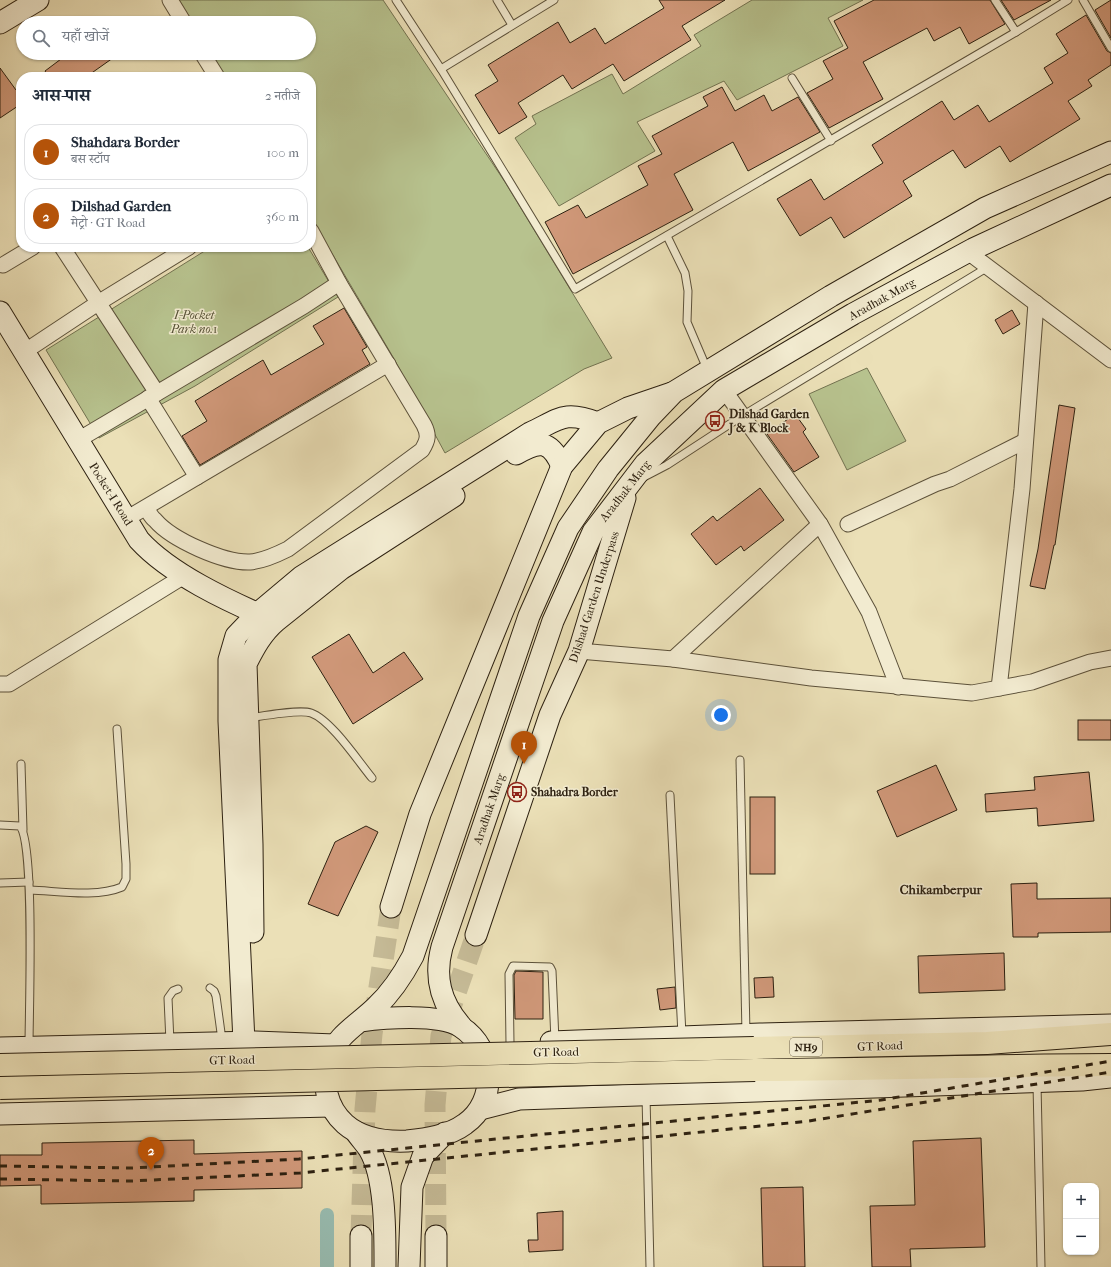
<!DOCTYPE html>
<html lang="hi">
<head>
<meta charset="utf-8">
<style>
  :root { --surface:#fff; --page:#f6f6f7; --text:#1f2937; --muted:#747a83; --line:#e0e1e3; --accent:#b45309 }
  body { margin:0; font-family:"IM FELL French Canon","Noto Serif Devanagari",serif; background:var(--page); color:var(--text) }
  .controls { position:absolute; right:12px; bottom:12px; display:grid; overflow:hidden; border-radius:8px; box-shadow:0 1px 3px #0004 }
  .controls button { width:36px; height:36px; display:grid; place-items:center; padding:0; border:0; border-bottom:1px solid var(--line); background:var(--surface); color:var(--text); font:20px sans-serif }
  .you { position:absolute; left:721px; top:715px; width:14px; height:14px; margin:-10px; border:3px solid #fff; border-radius:50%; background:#1a73e8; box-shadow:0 0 0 6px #1a73e833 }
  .badge { display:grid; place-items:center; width:26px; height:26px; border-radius:50%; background:var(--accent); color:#fff; font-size:13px; font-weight:700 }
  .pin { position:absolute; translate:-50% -33px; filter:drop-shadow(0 1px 2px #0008) }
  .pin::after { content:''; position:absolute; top:21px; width:14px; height:12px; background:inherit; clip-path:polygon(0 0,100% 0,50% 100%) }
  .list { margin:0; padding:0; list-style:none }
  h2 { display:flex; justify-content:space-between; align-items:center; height:52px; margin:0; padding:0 16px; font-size:17px }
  h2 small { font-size:13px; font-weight:400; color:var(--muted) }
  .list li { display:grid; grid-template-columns:26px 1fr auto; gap:12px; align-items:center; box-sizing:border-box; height:56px; margin:0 8px 8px; padding:0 8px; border:1px solid var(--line); border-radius:16px }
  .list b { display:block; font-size:15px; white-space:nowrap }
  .list p { margin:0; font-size:13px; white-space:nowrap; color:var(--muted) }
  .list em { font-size:13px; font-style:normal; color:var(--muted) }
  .icon { flex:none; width:22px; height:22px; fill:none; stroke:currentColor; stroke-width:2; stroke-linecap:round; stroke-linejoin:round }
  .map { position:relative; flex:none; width:1111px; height:1267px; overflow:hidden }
  .search { position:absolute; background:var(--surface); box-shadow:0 1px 3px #0004; left:16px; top:16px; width:300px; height:44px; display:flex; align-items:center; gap:10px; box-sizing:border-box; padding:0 14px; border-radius:22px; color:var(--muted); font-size:15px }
  .panel { position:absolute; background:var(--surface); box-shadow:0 1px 3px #0004; left:16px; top:72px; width:300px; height:180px; border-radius:16px }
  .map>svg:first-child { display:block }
  .green { fill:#b7c28e; stroke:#727250 }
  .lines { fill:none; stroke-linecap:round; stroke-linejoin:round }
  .canal { stroke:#98bdb2; stroke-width:14 }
  .building { fill:#d09879; stroke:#2d2111 }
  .secondary-tunnel { stroke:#c5ba96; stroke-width:21; stroke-dasharray:21 10; stroke-linecap:butt }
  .lane-casing { stroke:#5c513a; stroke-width:9 }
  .street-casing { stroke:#5c513a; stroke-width:17 }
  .secondary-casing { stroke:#2d2111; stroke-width:23 }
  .highway-casing { stroke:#2d2111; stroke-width:24 }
  .lane { stroke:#f2ebd0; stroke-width:7 }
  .street { stroke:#f2ebd0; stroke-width:15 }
  .secondary { stroke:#f2ebd0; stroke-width:21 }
  .highway { stroke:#ebe0b7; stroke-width:22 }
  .rail { stroke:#2d2111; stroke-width:3; stroke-dasharray:7 7; stroke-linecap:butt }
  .highway-bridge-casing { stroke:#2d2111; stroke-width:24; stroke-linecap:butt }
  .highway-bridge { stroke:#ebe0b7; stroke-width:22 }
  .labels { text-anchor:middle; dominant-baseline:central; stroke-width:3; stroke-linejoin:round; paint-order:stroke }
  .shield { fill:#f2ebd0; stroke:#685e4a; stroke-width:1 }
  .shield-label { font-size:11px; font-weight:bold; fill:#2d2111 }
  .street-label { font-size:12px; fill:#2d2111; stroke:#f2ebd0 }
  .park-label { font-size:12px; font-style:italic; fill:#565136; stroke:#f2ebd0 }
  .poi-label { font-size:12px; font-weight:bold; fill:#2d2111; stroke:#f2ebd0; text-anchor:start }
  .neighbourhood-label { font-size:13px; font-weight:bold; fill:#2d2111; stroke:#f2ebd0 }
</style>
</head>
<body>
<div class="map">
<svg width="1111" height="1267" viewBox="0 0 1111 1267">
  <rect width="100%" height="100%" fill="#ebe0b7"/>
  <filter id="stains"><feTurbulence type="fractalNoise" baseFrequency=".005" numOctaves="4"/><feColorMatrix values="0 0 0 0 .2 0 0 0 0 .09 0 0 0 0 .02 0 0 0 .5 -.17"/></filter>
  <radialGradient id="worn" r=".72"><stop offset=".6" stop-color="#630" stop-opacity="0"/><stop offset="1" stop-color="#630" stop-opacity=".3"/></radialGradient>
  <g class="green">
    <path d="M178 0H383L505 182 612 358 584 369 445 453 393 357 311 218V77H225L211 53H309V23H192Z"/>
    <path d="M752 0H863L828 18 843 46 737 100 724 81 637 122 655 151 559 206 515 138 536 124 532 116 612 74 623 94 701 46 694 35Z"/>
    <path d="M211 247H308L338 297 195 386 99 438 46 350Z"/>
    <path d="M867 368 906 441 847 470 809 394Z"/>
  </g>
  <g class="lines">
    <path class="canal" d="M327 1267V1215"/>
  </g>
  <g class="building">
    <path d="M659 0H725L682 26 691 40 624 81 613 64 572 89 563 75 518 103 527 117 499 134 475 95 498 81 488 65 558 22 570 43 595 28 605 44 664 8Z"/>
    <path d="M874 0H990L1005 24 969 44 960 27 934 41 927 28 863 62 883 99 829 128 807 93 833 79 823 61 848 48 834 21Z"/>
    <path d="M1001 0H1051L1014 20Z"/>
    <path d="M1111 0V38L1095 10Z"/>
    <path d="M1086 15 1107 51 1111 53V65L1088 80 1092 86 1068 101 1080 119 1010 162 1000 146 965 168 953 150 903 181 912 196 844 238 831 217 800 236 777 199 811 179 824 200 883 163 872 145 942 101 954 120 978 105 989 122 1053 83 1044 68 1068 53 1056 34Z"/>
    <path d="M69 53H120L86 77H77L74 73 68 77H49L45 71Z"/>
    <path d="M0 68 16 90 21 86V104L0 118Z"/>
    <path d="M722 87 735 111 764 95 772 111 798 97 820 132 748 171 733 142 674 174 693 210 573 274 545 222 578 205 586 218 648 185 638 166 662 154 652 136 708 106 703 97Z"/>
    <path d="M344 308 367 347 362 350 370 364 200 465 182 436 207 421 195 401 263 360 271 375 324 344 313 326Z"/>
    <path d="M1012 310 1020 324 1003 334 995 320Z"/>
    <path d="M1059 405 1075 408 1055 545H1054L1045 589 1030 586 1038 549Z"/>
    <path d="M795 414 806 429 803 432 819 457 794 472 767 434Z"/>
    <path d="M760 488 784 520 744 551 741 546 716 565 691 534 713 516 717 521Z"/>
    <path d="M349 634 373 673 404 652 423 679 353 724 312 657Z"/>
    <rect x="1078" y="720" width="33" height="20"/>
    <path d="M936 765 957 810 897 837 877 791Z"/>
    <path d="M1089 772 1094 821 1038 826 1037 808 986 812 985 794 1035 790 1034 777Z"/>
    <rect x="750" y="797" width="25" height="77"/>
    <path d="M366 826 378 832 338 916 308 904 335 842Z"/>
    <path d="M1037 883V899L1111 898V932L1038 933V937H1013L1011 884Z"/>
    <path d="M1004 953 1005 990 919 993 918 956Z"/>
    <path d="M516 971 543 972V1019H515L514 975Z"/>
    <path d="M773 977 774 997 755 998 754 978Z"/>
    <path d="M675 987 676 1008 660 1010 657 989Z"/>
    <path d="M981 1138 985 1247 910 1249 911 1267H872L870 1206 915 1205 913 1141Z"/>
    <path d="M194 1140V1154L302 1151V1188L194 1190V1201L41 1204V1185L0 1186V1155H42V1143Z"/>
    <path d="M803 1187 805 1267H763L761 1188Z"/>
    <path d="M563 1211V1250L529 1252 528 1240H538L537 1213Z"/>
  </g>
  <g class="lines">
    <g class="secondary-tunnel">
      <path d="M361 1236 365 1109 372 1034 391 907"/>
      <path d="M436 1236 435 1105 441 1036 476 935"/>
    </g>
    <g class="lane-casing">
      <g id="lane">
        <path d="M396 0 441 69 554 0"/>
        <path d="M497 0 512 25"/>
        <path d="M995 0 1016 32 1068 0"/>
        <path d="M1083 0 1111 48"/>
        <path d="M441 69 575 289 1016 32"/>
        <path d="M792 78 831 141"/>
        <path d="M667 236 685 273 688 291 687 322 707 369"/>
        <path d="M644 477 667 465 742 416 988 267"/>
        <path d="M249 718C263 716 299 709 311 713 331 720 358 761 372 778"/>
        <path d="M740 760 746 1033"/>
        <path d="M21 764 23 830"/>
        <path d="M670 795 682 1035"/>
        <path d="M0 825 20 826C35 845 29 1012 29 1046"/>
        <path d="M0 883 29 882"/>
        <path d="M30 890C58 891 96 898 122 887L126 879V864L117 729"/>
        <path d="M210 988 214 991 216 996 222 1040"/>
        <path d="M170 1042 168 998 173 991 178 989"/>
        <path d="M510 1043 509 974 513 966 550 967 552 971 555 1041"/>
        <path d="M1037 1084 1041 1267"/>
        <path d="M646 1096 650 1267"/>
      </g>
    </g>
    <g class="street-casing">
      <g id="street">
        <path d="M170 0 184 23"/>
        <path d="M202 53 217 77"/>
        <path d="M62 247 157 393"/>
        <path d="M968 252 1111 360"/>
        <path d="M3 265 33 247"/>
        <path d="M24 352 98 303 189 247"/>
        <path d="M724 390 820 524 869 612 898 687"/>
        <path d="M148 398 197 477"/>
        <path d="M78 440 304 306 339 283"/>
        <path d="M146 508C149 512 151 517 155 520 172 540 224 563 250 562 263 561 276 555 288 549L422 450C428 440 429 435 424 425L339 283 311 231"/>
        <path d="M126 519 388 364"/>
        <path d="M848 524 935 484 950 479 1025 441"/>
        <path d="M579 651 673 659 811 678 972 693 1032 682 1090 662 1111 658"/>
        <path d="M673 659 820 524"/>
        <path d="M0 684H9L184 576"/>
        <path d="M999 688 1022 489 1036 303"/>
      </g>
    </g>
    <g class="secondary-casing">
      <g id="secondary">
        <path d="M0 23 38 0"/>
        <path d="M0 312 139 540C170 574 228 601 270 619"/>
        <path d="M516 454C540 440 550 440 562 466"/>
        <path d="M391 907 420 814 562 466 598 423 628 408 672 393"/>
        <path d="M253 932 252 844 246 664C254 648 262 633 276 621L341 569 454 496"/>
        <path d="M476 935 550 715 579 651 625 498"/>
        <path d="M360 1021C384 1018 440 1013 461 1027 495 1049 498 1101 465 1124 449 1136 426 1139 407 1141 384 1142 362 1139 345 1124 327 1108 321 1082 328 1060 336 1035 359 1024 376 1007 392 992 403 975 413 956L529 616 568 528 608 469 651 416 674 392 831 296 985 208 1111 152"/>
        <path d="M461 1026C440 1002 434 977 442 947L553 621 593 532 645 464 724 390 853 314 973 249 1111 185"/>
        <path d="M244 1042 229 721V660L236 636 257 614 301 577 530 433C560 419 564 410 598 423"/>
        <path d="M551 1042 760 1034 1111 1025"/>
        <path d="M0 1048 255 1042 335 1045"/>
        <path d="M480 1109 519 1099 1082 1080 1111 1077"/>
        <path d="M0 1114 331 1106"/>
        <path d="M356 1132C360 1138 365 1143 369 1149 386 1177 385 1235 385 1267"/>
        <path d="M361 1236V1267"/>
        <path d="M436 1236V1267"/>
        <path d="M409 1267 412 1187 423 1156 445 1133"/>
      </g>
    </g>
    <g class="highway-casing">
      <g id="highway">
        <path d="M754 1048 987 1043 1111 1034"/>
        <path d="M755 1070C874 1070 992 1065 1111 1065"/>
      </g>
    </g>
    <use href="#lane" class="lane"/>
    <use href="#street" class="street"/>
    <use href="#secondary" class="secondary"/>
    <use href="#highway" class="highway"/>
    <g class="rail">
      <path d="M0 1166 131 1168 299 1159 881 1100 1111 1061"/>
      <path d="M0 1179 131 1181 300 1173 809 1121 1111 1072"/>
    </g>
    <g class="highway-bridge-casing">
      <g id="highway-bridge">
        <path d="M0 1065 754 1048"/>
        <path d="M0 1088 755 1070"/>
      </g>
    </g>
    <use href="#highway-bridge" class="highway-bridge"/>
  </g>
  <defs>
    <g id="bus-ring" transform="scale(1)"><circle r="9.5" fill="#f2ebd0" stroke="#8f2418" stroke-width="1.5"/><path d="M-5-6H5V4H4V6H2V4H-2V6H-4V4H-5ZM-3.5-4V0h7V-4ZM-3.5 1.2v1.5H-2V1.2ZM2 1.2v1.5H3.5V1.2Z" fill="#8f2418"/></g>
  </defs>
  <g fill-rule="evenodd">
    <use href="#bus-ring" x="715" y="421"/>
    <use href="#bus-ring" x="517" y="792"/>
  </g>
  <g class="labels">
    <rect class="shield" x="790" y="1038" width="32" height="18" rx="3"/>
    <g class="shield-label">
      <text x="806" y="1047">NH9</text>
    </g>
    <g class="street-label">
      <text transform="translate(882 299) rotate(-29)">Aradhak Marg</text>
      <text transform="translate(625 491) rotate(-52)">Aradhak Marg</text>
      <text transform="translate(111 494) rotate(58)">Pocket-I Road</text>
      <text transform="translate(594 597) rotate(-72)">Dilshad Garden Underpass</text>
      <text transform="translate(489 809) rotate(-71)">Aradhak Marg</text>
      <text transform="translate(880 1046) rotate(-2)">GT Road</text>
      <text transform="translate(556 1052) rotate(-1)">GT Road</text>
      <text transform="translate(232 1060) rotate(-1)">GT Road</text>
    </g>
    <g class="park-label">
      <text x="194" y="315">I-Pocket<tspan x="194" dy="14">Park no.1</tspan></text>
    </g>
    <g class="poi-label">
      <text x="729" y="414">Dilshad Garden<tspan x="729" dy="14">J &amp; K Block</tspan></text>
      <text x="531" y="792">Shahadra Border</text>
    </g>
    <g class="neighbourhood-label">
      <text x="941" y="889">Chikamberpur</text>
    </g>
  </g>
  <rect width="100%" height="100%" filter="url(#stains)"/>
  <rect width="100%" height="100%" fill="url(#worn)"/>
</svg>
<div class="controls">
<button>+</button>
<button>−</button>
</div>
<div class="you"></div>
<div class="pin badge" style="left:524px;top:764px">1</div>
<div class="pin badge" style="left:151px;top:1170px">2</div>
<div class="search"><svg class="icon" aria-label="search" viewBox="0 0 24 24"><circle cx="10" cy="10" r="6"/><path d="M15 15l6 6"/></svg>यहाँ खोजें</div>
<section class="panel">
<h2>आस-पास<small>2 नतीजे</small></h2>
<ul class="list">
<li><span class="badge">1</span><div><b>Shahdara Border</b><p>बस स्टॉप</p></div><em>100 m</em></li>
<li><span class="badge">2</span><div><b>Dilshad Garden</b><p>मेट्रो · GT Road</p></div><em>360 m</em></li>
</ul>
</section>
</div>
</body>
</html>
